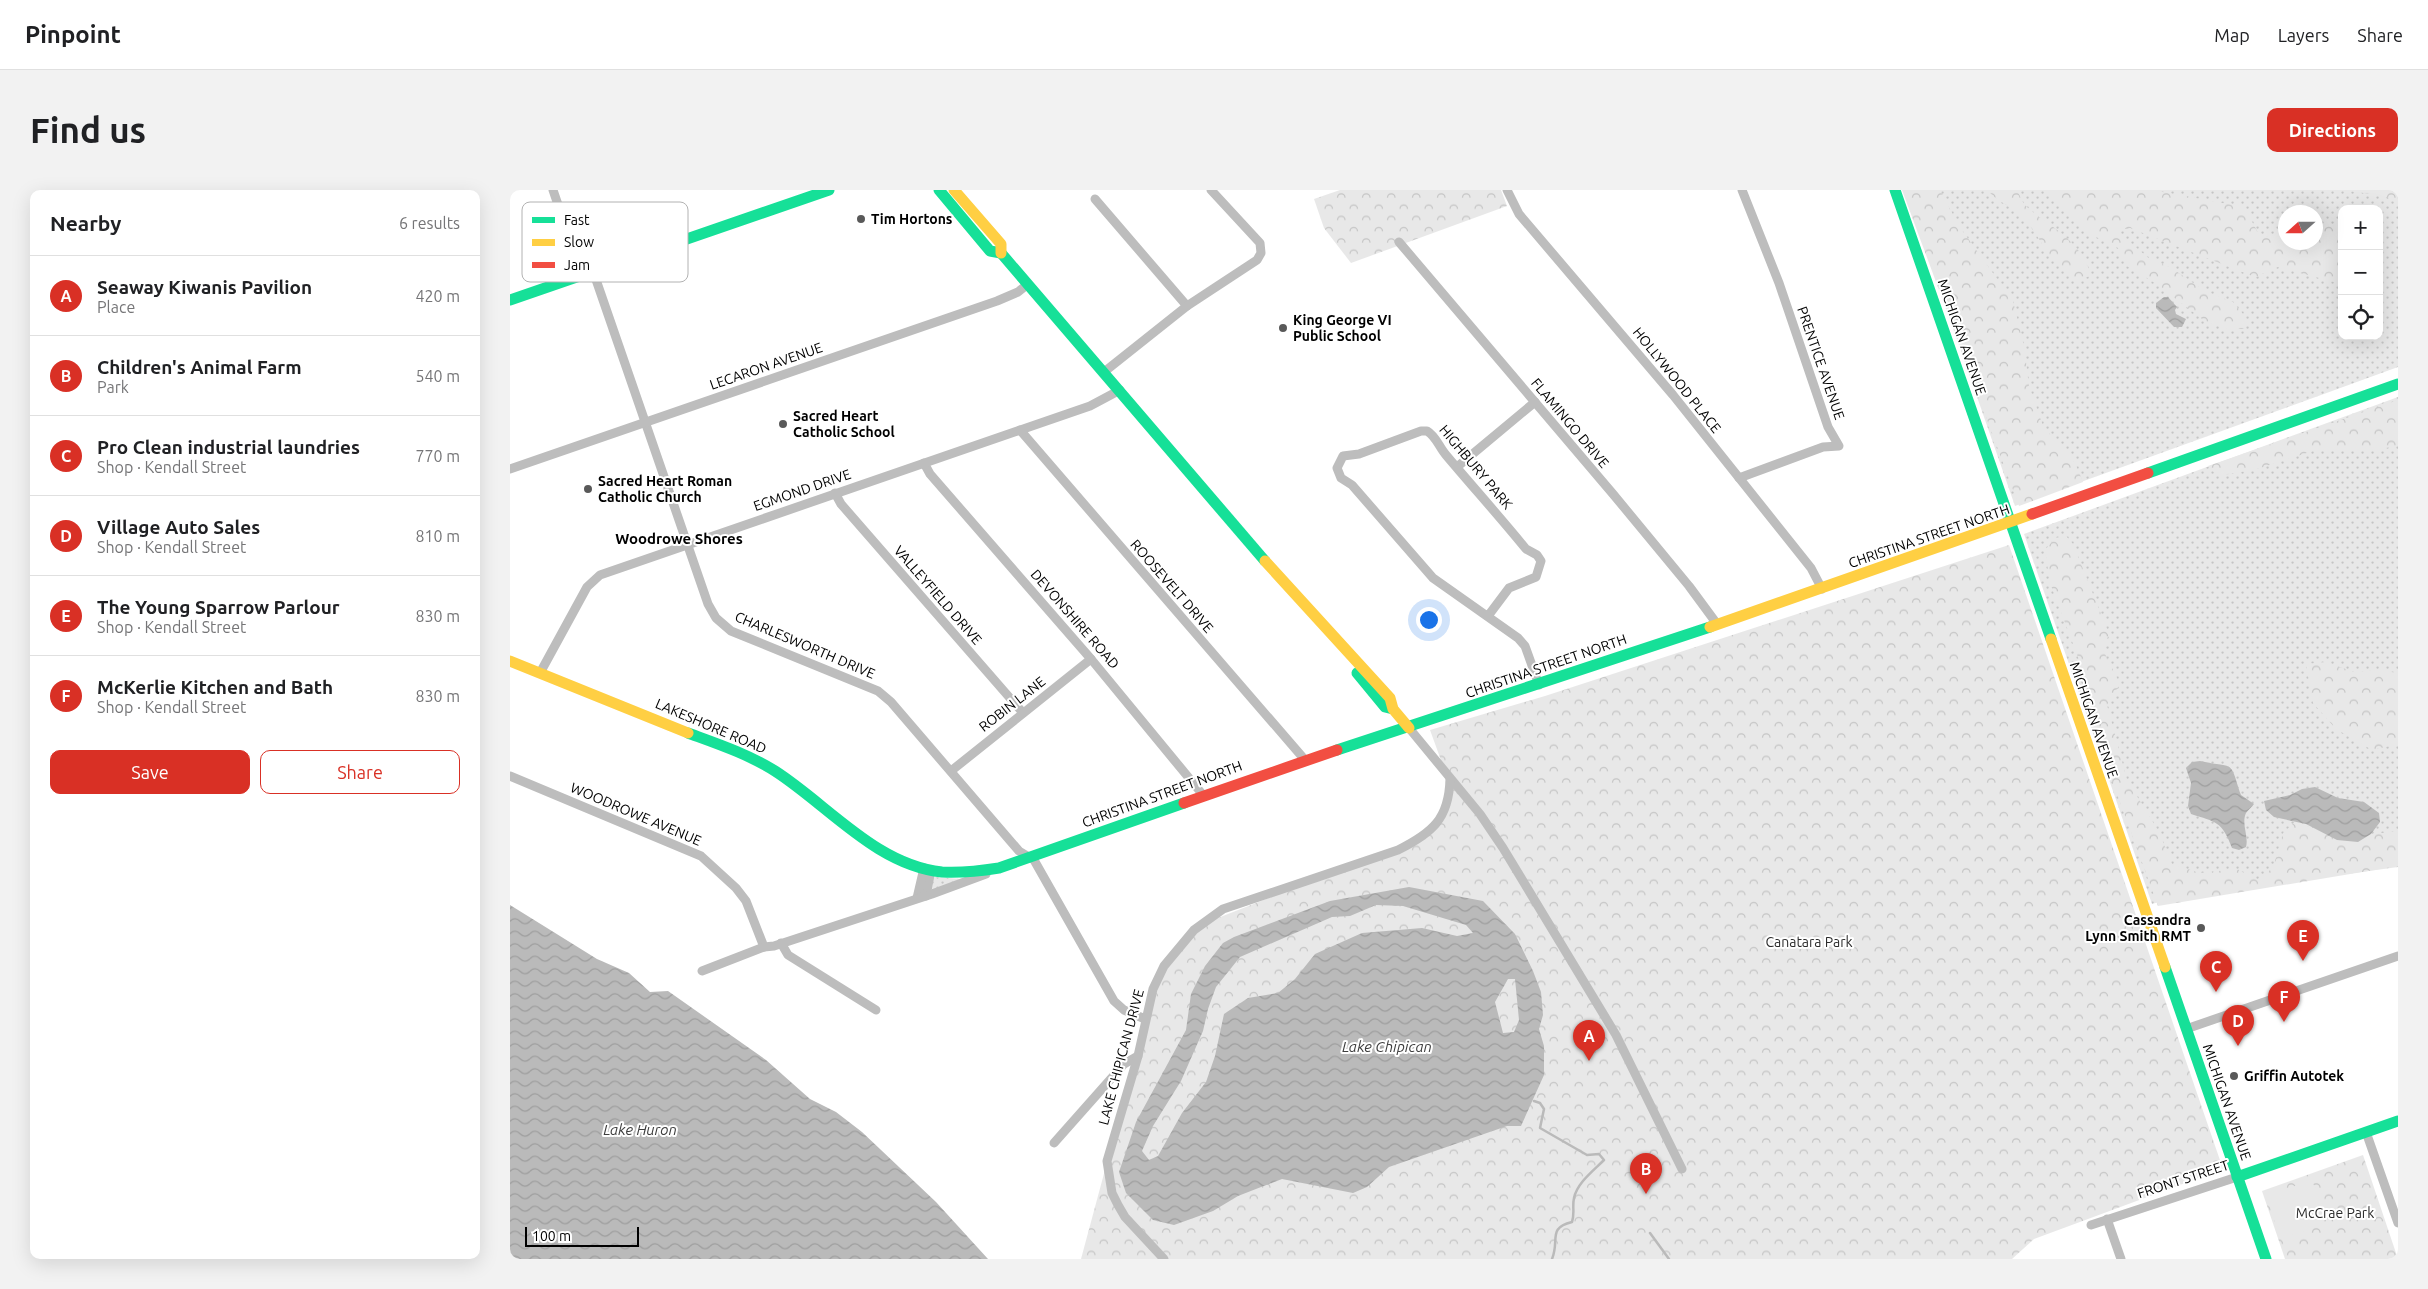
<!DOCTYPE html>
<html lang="en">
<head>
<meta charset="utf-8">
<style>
  :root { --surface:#fff; --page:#f2f2f2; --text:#202124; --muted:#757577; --line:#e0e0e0; --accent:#d93025 }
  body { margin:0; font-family:Ubuntu,sans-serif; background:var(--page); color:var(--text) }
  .controls { position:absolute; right:15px; top:15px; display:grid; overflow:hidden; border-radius:10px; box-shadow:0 5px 20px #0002 }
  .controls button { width:45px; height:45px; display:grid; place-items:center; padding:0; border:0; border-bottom:1px solid var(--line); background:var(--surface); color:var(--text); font:25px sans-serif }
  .compass { position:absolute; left:1768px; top:15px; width:45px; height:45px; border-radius:50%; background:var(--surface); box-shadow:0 5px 20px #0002; rotate:249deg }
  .scale { position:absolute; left:15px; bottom:12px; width:114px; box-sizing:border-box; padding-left:5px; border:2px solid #000; border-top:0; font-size:14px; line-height:18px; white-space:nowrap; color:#000; -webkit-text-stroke:4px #fff; paint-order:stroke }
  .you { position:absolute; left:918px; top:429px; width:18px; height:18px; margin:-12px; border:4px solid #fff; border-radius:50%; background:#1a73e8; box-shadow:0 0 0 8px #1a73e833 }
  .badge { display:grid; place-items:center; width:32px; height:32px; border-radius:50%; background:var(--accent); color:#fff; font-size:16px; font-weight:700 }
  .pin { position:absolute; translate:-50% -41px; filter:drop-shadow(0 1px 2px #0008) }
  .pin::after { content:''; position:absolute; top:26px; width:18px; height:15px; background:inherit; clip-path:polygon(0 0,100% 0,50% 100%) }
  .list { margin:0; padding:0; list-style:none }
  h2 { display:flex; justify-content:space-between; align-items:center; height:65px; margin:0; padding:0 20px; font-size:21px }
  h2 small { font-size:16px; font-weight:400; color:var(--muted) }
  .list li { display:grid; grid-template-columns:32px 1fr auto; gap:15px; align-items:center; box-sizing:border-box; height:80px; padding:0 20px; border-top:1px solid var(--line) }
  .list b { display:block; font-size:19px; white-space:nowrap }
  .list p { margin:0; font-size:16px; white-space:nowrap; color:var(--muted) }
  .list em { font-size:16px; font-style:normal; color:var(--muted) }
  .actions { display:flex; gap:10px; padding:15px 20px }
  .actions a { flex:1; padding:11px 0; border:1px solid var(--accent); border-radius:10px; text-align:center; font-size:18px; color:var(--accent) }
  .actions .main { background:var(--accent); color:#fff }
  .icon { flex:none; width:28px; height:28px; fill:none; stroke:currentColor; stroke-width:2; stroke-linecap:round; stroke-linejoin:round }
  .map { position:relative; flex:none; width:1888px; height:1069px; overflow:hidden; border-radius:10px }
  header { display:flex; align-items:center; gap:30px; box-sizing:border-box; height:70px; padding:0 25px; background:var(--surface); border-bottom:1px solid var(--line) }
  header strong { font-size:24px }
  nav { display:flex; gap:28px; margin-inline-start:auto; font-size:18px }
  .intro { display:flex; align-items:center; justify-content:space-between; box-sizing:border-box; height:120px; padding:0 30px }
  h1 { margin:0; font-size:35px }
  .button { padding:12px 22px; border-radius:10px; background:var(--accent); color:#fff; font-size:18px; font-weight:700 }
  main { display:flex; gap:30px; padding:0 30px }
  aside { flex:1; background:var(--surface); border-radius:10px; box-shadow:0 5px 20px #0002 }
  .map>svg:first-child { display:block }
  .grass { fill:url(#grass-dots); fill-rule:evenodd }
  .forest { fill:url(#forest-crowns) }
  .garden { fill:#e8e8e8 }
  .water { fill:url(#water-waves); fill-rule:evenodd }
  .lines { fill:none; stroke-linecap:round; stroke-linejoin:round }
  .stream { stroke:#bababa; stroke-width:2.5 }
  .street { stroke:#bdbdbd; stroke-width:9 }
  .fast { stroke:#16e098; stroke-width:11 }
  .slow { stroke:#ffcf43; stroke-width:11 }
  .jam { stroke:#f24e42; stroke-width:11 }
  .poi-dot { fill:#595959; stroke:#fff; stroke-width:2 }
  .labels { text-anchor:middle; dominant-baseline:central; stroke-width:4; stroke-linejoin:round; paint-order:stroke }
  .poi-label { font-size:14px; font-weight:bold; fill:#000; stroke:#fff; text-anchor:start }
  .street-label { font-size:14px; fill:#000; stroke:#fff }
  .park-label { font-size:14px; fill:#2c2c2c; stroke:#fff }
  .neighbourhood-label { font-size:15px; font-weight:bold; fill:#000; stroke:#fff }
  .water-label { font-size:15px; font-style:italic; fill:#3d3d3d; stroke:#fff }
  .key { fill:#fff; stroke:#b2b2b2; stroke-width:1 }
  .key-label { font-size:14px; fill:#000 }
</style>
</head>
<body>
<header>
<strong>Pinpoint</strong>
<nav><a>Map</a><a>Layers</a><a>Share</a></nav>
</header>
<div class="intro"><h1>Find us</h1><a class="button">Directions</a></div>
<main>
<aside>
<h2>Nearby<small>6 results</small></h2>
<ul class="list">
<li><span class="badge">A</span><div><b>Seaway Kiwanis Pavilion</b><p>Place</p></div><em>420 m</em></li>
<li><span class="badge">B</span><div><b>Children's Animal Farm</b><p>Park</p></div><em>540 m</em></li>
<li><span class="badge">C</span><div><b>Pro Clean industrial laundries</b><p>Shop · Kendall Street</p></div><em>770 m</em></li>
<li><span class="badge">D</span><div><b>Village Auto Sales</b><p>Shop · Kendall Street</p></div><em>810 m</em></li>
<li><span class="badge">E</span><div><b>The Young Sparrow Parlour</b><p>Shop · Kendall Street</p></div><em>830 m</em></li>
<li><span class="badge">F</span><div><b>McKerlie Kitchen and Bath</b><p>Shop · Kendall Street</p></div><em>830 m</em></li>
</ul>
<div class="actions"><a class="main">Save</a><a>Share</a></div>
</aside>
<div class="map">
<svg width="1888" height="1069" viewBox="0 0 1888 1069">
  <defs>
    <pattern id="grass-dots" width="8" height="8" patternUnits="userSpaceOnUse" patternTransform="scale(1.25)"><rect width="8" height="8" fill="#e8e8e8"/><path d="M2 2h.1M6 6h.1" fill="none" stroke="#c5c5c5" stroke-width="1.8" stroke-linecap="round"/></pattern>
    <pattern id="forest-crowns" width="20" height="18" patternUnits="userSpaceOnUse" patternTransform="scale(1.25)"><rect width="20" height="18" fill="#e8e8e8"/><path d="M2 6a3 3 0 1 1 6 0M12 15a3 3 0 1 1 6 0" fill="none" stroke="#c5c5c5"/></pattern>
    <pattern id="water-waves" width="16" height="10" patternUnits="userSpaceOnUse" patternTransform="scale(1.25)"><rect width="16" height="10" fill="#bababa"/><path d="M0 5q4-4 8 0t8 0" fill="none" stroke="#9e9e9e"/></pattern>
  </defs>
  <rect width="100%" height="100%" fill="#fff"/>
  <g class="grass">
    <path d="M1395 0H1888V177L1505 316ZM1832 19H1869V146H1832ZM1776 22H1806V52H1776Z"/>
    <path d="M1888 207V677L1666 707 1642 714 1514 344Z"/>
    <path d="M425 687 451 689 422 700 423 688Z"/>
  </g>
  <g class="forest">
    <path d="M830 0H991L997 16 841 73 814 38 804 9Z"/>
    <path d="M1392 0H1430L1449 36 1503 111 1514 156 1519 196 1533 236 1565 273 1573 292 1509 316Z"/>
    <path d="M1478 0H1507C1510 5 1512 13 1517 17 1542 39 1570 49 1581 85L1569 91C1534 72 1533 45 1508 23 1499 15 1484 10 1478 0Z"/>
    <path d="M1537 0H1642L1734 17 1751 48 1775 41 1776 52H1806V36H1829L1832 52V94L1768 77 1745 87 1620 38 1606 41 1641 70 1660 77 1695 101 1723 112 1733 124 1735 139H1717L1696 132 1645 93 1617 76 1608 58 1582 45Z"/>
    <path d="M1832 0H1888V14L1875 6Z"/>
    <path d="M1888 210V256L1863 260 1809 259 1747 279 1708 286 1698 276Z"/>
    <path d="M1556 346 1563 354 1599 444 1593 460 1610 494 1597 515 1617 590 1649 642 1662 674 1690 683 1727 679 1747 690 1763 678 1773 643 1783 634 1856 645 1888 641V676L1648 716 1581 533 1577 491 1540 393 1535 360 1545 348Z"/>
    <path d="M1499 355 1713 979 1524 1049 1502 1069H571L644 798 665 761 700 731 887 658 913 645 935 616 936 584 920 540 1035 506Z"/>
    <path d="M1816 472 1844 482 1868 480 1888 483V554L1862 560 1826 539 1803 513 1796 474Z"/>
    <path d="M1853 965 1888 1069H1775L1752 1001Z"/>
  </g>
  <path class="garden" d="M1802 991C1821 1031 1811 1039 1770 1048L1757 1008 1760 1003Z"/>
  <g class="water">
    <path d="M1654 107H1658L1667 117 1665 120 1666 124 1676 129 1672 137H1664L1646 118V113Z"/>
    <path d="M1690 571C1726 579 1719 568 1731 605L1744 614C1742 617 1738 620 1736 623 1731 634 1739 646 1736 657L1729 660 1722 658C1712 631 1706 632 1681 624L1678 616 1681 593 1676 578 1682 572Z"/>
    <path d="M1805 597 1828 608 1854 612 1869 623 1870 632 1861 644 1848 652 1827 650 1796 634 1764 627 1756 620 1754 611 1780 605 1792 599Z"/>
    <path d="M899 697 973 711 1005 744 1023 781 1031 802 1033 825 1029 839 1034 856V885L1011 936H997L879 977 857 997 843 1003 772 989 728 1006 703 1021 664 1035 643 1030 616 1003 609 982 626 932 676 840 681 804 695 776 713 753 724 747 820 711ZM866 715 893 716 956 735 963 743 947 746 912 738 852 743 805 764 785 789 768 803 738 808 714 824 705 866 696 892 672 923 648 966 639 970 632 961 643 936 671 891 693 841 698 819 706 797 730 767 822 727 840 726ZM998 789H1005L1009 830 1004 842 993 843 985 812Z"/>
    <path d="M0 715 87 769 119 783 140 802 158 801 256 870 300 909 326 922 352 942 426 1012 478 1069H0Z"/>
  </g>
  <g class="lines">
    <g class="stream">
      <path d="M1024 911 1030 913 1034 919 1030 938 1077 965 1089 964 1094 970C1083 981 1067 993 1064 1008 1062 1017 1065 1023 1062 1032 1037 1038 1050 1050 1042 1069"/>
      <path d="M1140 1043 1159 1069"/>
    </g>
    <g class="street">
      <path d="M43 0 72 85"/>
      <path d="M997 0 1009 24 1163 205 1301 378 1312 399"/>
      <path d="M585 9 677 116"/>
      <path d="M889 52 1103 304 1179 396 1207 434"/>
      <path d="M83 81 198 414 206 428 221 441 368 501 381 512 509 661 524 670 604 811 614 820 635 829"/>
      <path d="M594 182 677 116 747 70 751 63 750 53 701 0"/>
      <path d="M510 240 795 570"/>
      <path d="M414 273 420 284 581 469 693 605"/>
      <path d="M947 277 1025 212"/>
      <path d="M0 279 487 111 508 102 518 94"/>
      <path d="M1229 288 1313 257 1329 256 1318 237 1269 93 1232 0"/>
      <path d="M325 303 331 314 513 523"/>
      <path d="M978 426 999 398 1026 387 1031 371 1027 365 1016 359C990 327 962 296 936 265 929 257 926 246 917 241H911L849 264 833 266 827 278 831 288 842 295 923 388 1008 448 1015 456 1029 495"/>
      <path d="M30 483 77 397 90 385 580 216 610 200"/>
      <path d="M899 538 970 624 993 658 1106 845 1172 979"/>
      <path d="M441 581 581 469"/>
      <path d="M0 586 191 666 226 698 236 711 254 757"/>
      <path d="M416 706 421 680"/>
      <path d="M407 708 414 678"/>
      <path d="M271 753 278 765 366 820"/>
      <path d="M192 781 254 757 264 756 422 704 476 684"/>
      <path d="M1676 839 1888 766"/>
      <path d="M1856 942 1888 1033"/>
      <path d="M544 953 614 874 628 866"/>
      <path d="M1597 1029 1611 1069"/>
      <path d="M1581 1035 1727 987"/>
      <path d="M654 1069 615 1027 608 1015 602 1003 597 971 628 866 643 799 654 776 684 740 713 719 888 660C922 643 939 629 940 589"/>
    </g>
    <g class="fast">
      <path d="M429 0 480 61 491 63"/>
      <path d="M1385 0 1541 449"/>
      <path d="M491 63 755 371"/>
      <path d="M0 110 319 0"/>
      <path d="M1638 283 1888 194"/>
      <path d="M847 483 875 517 883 519"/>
      <path d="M178 543C208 554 238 564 265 581 318 615 366 675 432 682 451 683 470 681 489 678L674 613"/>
      <path d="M827 560 1200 437"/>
      <path d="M1655 777 1756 1069"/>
      <path d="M1727 987 1888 931"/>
    </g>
    <g class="slow">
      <path d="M444 0 491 54V63"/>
      <path d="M755 371 880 508 883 519 899 538"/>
      <path d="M1200 437 1522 324"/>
      <path d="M1541 449 1655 777"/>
      <path d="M0 471 178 543"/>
    </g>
    <g class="jam">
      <path d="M1522 324 1638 283"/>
      <path d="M674 613 827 560"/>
    </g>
  </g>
  <g class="poi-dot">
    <circle cx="351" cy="29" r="5"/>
    <circle cx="773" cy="138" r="5"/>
    <circle cx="273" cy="234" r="5"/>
    <circle cx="78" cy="299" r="5"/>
    <circle cx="1691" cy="738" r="5"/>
    <circle cx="1724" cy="886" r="5"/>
  </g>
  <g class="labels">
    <g class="poi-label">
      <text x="361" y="29">Tim Hortons</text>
      <text x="783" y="130">King George VI<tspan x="783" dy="16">Public School</tspan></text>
      <text x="283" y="226">Sacred Heart<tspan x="283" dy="16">Catholic School</tspan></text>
      <text x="88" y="291">Sacred Heart Roman<tspan x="88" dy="16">Catholic Church</tspan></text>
      <text x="1681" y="730" text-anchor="end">Cassandra<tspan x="1681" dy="16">Lynn Smith RMT</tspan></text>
      <text x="1734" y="886">Griffin Autotek</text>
    </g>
    <g class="street-label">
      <text transform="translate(1452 147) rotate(71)">MICHIGAN AVENUE</text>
      <text transform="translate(1311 173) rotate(71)">PRENTICE AVENUE</text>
      <text transform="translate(256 176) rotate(-19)">LECARON AVENUE</text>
      <text transform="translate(1167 190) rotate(51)">HOLLYWOOD PLACE</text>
      <text transform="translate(1060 233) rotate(50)">FLAMINGO DRIVE</text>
      <text transform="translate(966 277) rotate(50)">HIGHBURY PARK</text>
      <text transform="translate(292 300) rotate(-19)">EGMOND DRIVE</text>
      <text transform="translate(1419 346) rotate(-19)">CHRISTINA STREET NORTH</text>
      <text transform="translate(662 396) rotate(49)">ROOSEVELT DRIVE</text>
      <text transform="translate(428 405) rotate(49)">VALLEYFIELD DRIVE</text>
      <text transform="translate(565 429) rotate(49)">DEVONSHIRE ROAD</text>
      <text transform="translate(295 455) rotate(23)">CHARLESWORTH DRIVE</text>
      <text transform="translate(1036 476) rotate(-19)">CHRISTINA STREET NORTH</text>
      <text transform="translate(502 514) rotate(-38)">ROBIN LANE</text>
      <text transform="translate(1584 530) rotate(71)">MICHIGAN AVENUE</text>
      <text transform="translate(201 536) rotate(23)">LAKESHORE ROAD</text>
      <text transform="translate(652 604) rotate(-20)">CHRISTINA STREET NORTH</text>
      <text transform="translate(126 624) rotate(23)">WOODROWE AVENUE</text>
      <text transform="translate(611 867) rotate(-75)">LAKE CHIPICAN DRIVE</text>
      <text transform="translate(1717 912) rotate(71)">MICHIGAN AVENUE</text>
      <text transform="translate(1673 989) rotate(-18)">FRONT STREET</text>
    </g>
    <g class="park-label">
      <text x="1299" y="752">Canatara Park</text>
      <text x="1825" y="1023">McCrae Park</text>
    </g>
    <g class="neighbourhood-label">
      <text x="169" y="348">Woodrowe Shores</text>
    </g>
    <g class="water-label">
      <text x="877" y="856">Lake Chipican</text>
      <text x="130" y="939">Lake Huron</text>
    </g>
  </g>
  <rect x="12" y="12" width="166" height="80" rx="8" class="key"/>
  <rect x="22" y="27" width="23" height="6" fill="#16e098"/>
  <rect x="22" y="49" width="23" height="7" fill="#ffcf43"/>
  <rect x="22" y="72" width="23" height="6" fill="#f24e42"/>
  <g class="key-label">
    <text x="54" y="35">Fast</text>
    <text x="54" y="57">Slow</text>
    <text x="54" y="80">Jam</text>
  </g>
</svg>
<div class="controls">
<button>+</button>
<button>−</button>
<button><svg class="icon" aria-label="locate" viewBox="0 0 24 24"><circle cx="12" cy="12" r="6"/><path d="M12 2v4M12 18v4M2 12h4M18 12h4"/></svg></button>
</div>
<svg class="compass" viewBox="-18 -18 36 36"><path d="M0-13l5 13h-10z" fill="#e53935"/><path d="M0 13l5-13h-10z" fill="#757577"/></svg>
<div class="scale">100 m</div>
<div class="you"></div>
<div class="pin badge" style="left:1079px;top:871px">A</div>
<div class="pin badge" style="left:1136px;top:1004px">B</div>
<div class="pin badge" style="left:1706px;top:802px">C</div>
<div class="pin badge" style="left:1728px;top:856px">D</div>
<div class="pin badge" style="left:1793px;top:771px">E</div>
<div class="pin badge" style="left:1774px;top:832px">F</div>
</div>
</main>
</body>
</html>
